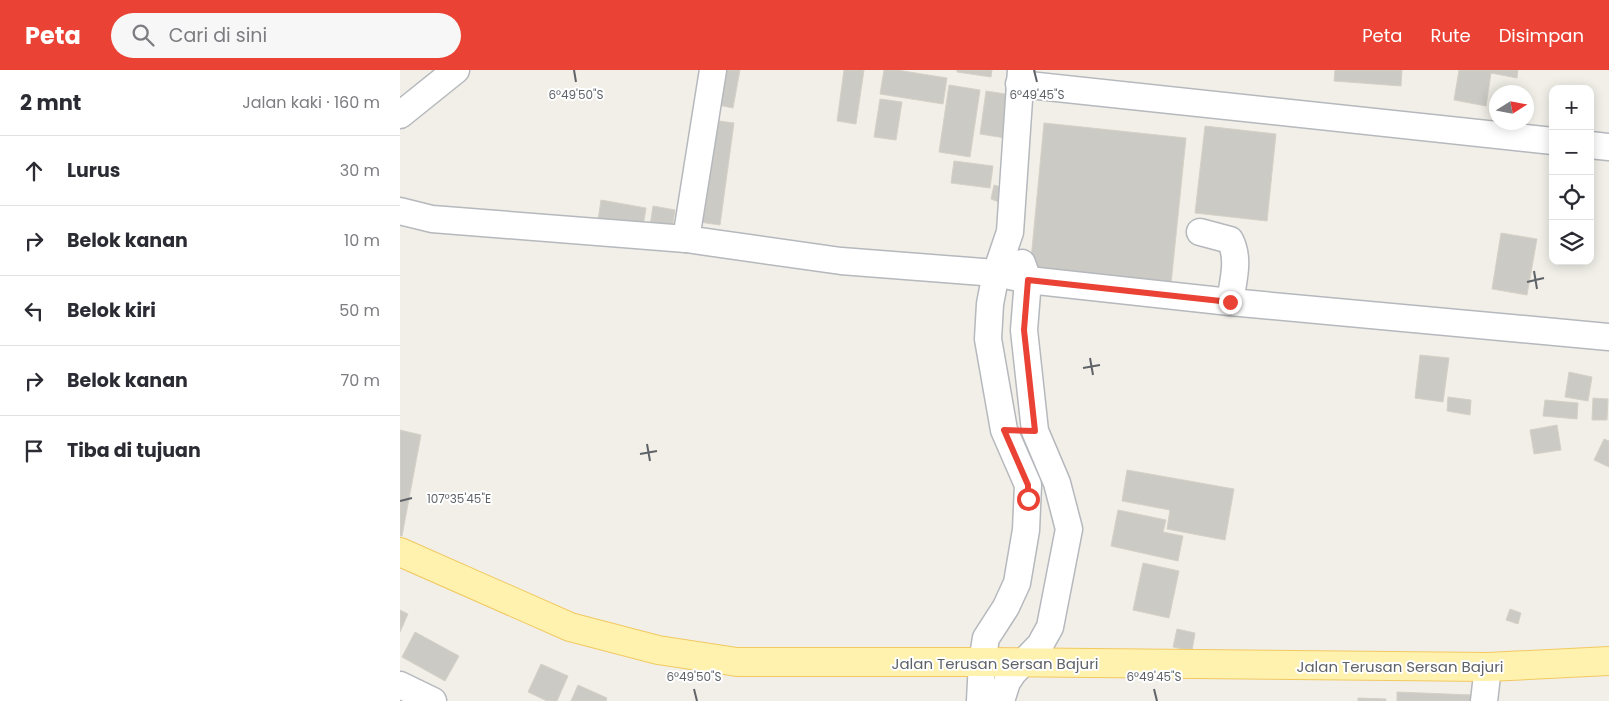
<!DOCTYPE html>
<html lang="id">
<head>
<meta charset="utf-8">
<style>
  :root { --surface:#fff; --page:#f7f7f7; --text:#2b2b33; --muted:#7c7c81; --line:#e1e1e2; --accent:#ea4335 }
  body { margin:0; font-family:Poppins,sans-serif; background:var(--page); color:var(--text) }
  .controls { position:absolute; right:15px; top:15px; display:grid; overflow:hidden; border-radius:10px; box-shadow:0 2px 12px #0003 }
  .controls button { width:45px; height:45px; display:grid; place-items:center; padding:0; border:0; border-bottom:1px solid var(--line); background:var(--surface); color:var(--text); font:25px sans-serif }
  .compass { position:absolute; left:1089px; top:15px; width:45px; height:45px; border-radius:50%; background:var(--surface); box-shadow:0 2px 12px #0003; rotate:79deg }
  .stop { position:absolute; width:15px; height:15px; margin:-11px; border:4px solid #ea4335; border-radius:50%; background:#fff }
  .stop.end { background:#ea4335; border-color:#fff; box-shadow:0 1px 5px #0008 }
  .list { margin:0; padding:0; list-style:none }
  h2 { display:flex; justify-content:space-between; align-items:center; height:65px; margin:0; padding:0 20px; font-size:21px }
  h2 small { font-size:16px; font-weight:400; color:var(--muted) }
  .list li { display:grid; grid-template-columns:32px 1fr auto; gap:15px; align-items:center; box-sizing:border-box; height:70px; padding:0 20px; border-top:1px solid var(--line) }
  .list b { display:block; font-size:19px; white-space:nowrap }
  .list em { font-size:16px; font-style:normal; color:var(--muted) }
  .icon { flex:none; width:28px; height:28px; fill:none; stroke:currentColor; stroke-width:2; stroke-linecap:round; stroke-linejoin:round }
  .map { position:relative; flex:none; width:1209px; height:631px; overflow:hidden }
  header { display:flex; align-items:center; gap:30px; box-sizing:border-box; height:70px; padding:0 25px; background:var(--accent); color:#fff }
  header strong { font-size:24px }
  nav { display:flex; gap:28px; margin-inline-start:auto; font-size:18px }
  .search { width:350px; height:45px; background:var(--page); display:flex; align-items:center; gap:12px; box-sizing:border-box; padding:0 18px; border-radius:28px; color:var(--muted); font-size:19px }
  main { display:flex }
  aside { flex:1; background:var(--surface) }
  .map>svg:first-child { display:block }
  .building { fill:#cccac5; stroke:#d6d1c6 }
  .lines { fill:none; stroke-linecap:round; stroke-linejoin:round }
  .minor-casing { stroke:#b5b8bc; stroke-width:29 }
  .major-casing { stroke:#f2c960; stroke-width:30 }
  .minor { stroke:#fff; stroke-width:26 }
  .major { stroke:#fff2af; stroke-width:28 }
  .route { stroke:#ea4335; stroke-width:6 }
  .ticks { fill:none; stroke:#5f6368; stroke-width:2 }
  .labels { text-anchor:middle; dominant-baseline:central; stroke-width:4; stroke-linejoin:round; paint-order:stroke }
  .street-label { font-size:15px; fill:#5f6368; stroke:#fff }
  .ticks-label { font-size:12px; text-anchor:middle; fill:#5f6368; stroke:#fff; stroke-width:4; stroke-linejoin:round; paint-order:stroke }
</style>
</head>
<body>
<header>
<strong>Peta</strong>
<div class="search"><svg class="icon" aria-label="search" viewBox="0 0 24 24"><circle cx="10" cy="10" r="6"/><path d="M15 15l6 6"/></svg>Cari di sini</div>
<nav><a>Peta</a><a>Rute</a><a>Disimpan</a></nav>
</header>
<main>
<aside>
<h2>2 mnt<small>Jalan kaki · 160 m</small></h2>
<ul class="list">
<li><svg class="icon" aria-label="ahead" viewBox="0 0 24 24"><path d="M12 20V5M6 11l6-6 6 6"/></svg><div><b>Lurus</b></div><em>30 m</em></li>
<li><svg class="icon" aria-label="right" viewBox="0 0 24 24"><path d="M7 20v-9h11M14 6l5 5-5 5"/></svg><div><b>Belok kanan</b></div><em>10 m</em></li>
<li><svg class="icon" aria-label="left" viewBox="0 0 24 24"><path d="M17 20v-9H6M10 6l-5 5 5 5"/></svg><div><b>Belok kiri</b></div><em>50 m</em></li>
<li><svg class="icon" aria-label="right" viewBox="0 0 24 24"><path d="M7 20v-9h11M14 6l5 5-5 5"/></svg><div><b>Belok kanan</b></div><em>70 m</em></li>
<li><svg class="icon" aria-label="arrive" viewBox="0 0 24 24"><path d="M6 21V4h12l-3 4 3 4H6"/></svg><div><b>Tiba di tujuan</b></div></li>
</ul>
</aside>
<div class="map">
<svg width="1209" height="631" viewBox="0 0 1209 631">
  <rect width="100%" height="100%" fill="#f1efe8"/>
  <g class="building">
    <path d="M318 0H340L333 38 313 34Z"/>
    <path d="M444 0H464L456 54 437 51Z"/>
    <path d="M484 0H497L547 8 543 34 480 24Z"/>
    <path d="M557 0H592L591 7 557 2Z"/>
    <path d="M935 0H1002L1001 16 934 11Z"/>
    <path d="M1059 0H1118L1117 8 1091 3 1086 36 1054 30Z"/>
    <path d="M549 15 580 20 570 87 539 82Z"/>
    <path d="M586 21 612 25 605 68 580 64Z"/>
    <path d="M480 29 502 32 496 70 474 67Z"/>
    <path d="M312 50 334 53 320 155 299 152Z"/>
    <path d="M644 53 786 68 771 214 630 200Z"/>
    <path d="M805 56 876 64 867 151 795 143Z"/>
    <path d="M554 91 593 96 590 118 551 113Z"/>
    <path d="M594 115 604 118 599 132 591 129Z"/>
    <path d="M201 130 246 138 243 157 198 150Z"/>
    <path d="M253 136 275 140 272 159 250 156Z"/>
    <path d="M1101 163 1137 169 1127 225 1092 219Z"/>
    <path d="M1020 285 1049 288 1043 332 1015 328Z"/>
    <path d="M1169 302 1192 307 1188 331 1165 327Z"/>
    <path d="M1048 327 1071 330 1070 345 1047 341Z"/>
    <path d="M1193 328 1208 329 1207 350H1192Z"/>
    <path d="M1145 330 1178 333 1177 349 1143 346Z"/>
    <path d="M1157 355 1161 380 1134 384 1130 360Z"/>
    <path d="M0 360 21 365 2 466H0Z"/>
    <path d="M1204 369 1209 371V397L1194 390Z"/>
    <path d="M727 400 834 419 825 470 767 459 770 440 722 431Z"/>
    <path d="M718 440 766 450 763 462 783 466 778 491 711 476Z"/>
    <path d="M743 493 779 501 769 548 733 540Z"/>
    <path d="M1110 539 1121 543 1118 554 1106 550Z"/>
    <path d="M0 540 8 544 0 562Z"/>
    <path d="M777 559 795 563 792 581 773 577Z"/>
    <path d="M15 562 59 586 45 611 2 587Z"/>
    <path d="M141 594 168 606 157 631H147L128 622Z"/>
    <path d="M178 615 207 628 206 631H171Z"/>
    <path d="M997 622 1072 625V631H997Z"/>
    <path d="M958 628 986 629V631H958Z"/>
  </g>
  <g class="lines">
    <g class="minor-casing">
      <g id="minor">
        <path d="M619 14 1153 71"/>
        <path d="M0 45 56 0"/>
        <path d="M1190 75 1209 77"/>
        <path d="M0 141 32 149 286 169 441 191 596 203 628 210 830 232 1209 267"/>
        <path d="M800 162 830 170C840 189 833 211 830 232"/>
        <path d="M286 169 313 0"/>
        <path d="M0 615 33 631"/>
        <path d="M580 631 582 592 586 568 606 537 617 513 626 460 628 415 604 360 588 269 590 234 596 203 610 162 621 0"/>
        <path d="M601 631 607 612 613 603 640 575 650 557 669 459 657 413 635 361 624 260 628 210 622 193"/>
        <path d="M1084 631 1088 597"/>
      </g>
    </g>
    <g class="major-casing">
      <path id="major" d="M0 482 170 557 258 580 337 592H582L1088 597 1209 591"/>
    </g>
    <use href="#minor" class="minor"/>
    <use href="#major" class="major"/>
  </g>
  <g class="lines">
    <path class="route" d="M628 429V415L604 360 635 361 624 260 628 210 830 232"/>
  </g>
  <path class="ticks" d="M174 0 176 12M634 0 637 12M1134 201 1137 219M1127 212 1144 208M690 288 693 305M683 298 700 295M247 374 250 391M240 384 257 381M0 431 12 428M294 619 297 631M754 619 757 631"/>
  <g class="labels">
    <g class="street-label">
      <text x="595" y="593">Jalan Terusan Sersan Bajuri</text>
      <text x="1000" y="596">Jalan Terusan Sersan Bajuri</text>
    </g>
  </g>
  <g class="ticks-label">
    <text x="176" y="29">6°49'50"S</text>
    <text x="637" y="29">6°49'45"S</text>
    <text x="59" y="433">107°35'45"E</text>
    <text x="294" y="611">6°49'50"S</text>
    <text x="754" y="611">6°49'45"S</text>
  </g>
</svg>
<div class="controls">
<button>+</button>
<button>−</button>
<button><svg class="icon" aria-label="locate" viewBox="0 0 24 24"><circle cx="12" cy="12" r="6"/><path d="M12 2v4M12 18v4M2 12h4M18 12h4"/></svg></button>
<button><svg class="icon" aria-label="layers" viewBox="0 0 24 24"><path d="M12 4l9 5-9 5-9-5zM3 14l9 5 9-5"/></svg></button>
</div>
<svg class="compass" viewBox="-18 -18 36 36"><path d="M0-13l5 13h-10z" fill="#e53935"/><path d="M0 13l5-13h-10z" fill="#7c7c81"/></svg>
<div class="stop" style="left:628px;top:429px"></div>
<div class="stop end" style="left:830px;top:232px"></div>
</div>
</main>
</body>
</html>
